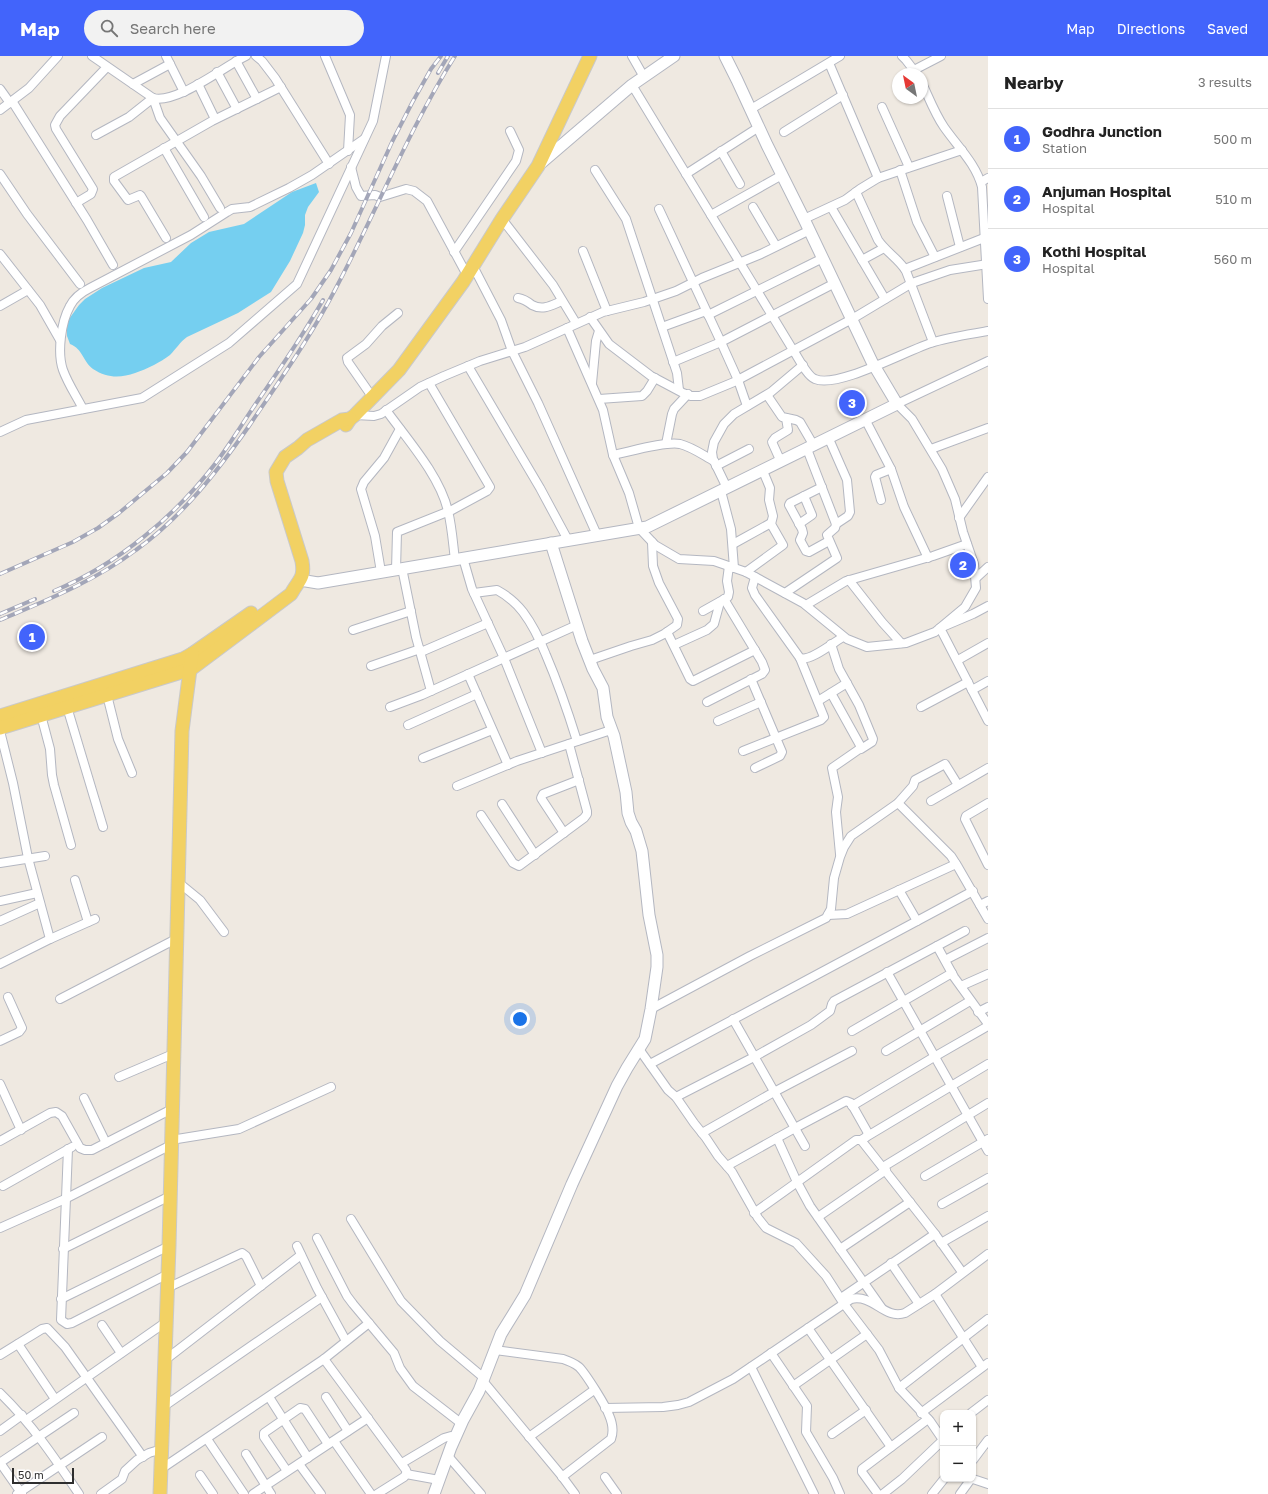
<!DOCTYPE html>
<html lang="en">
<head>
<meta charset="utf-8">
<style>
  :root { --surface:#fff; --page:#f2f2f2; --text:#222; --muted:#767676; --line:#e0e0e0; --accent:#4264fb }
  body { margin:0; font-family:"Golos Text",sans-serif; background:var(--page); color:var(--text) }
  .controls { position:absolute; right:12px; bottom:12px; display:grid; overflow:hidden; border-radius:8px; box-shadow:0 1px 3px #0004 }
  .controls button { width:36px; height:36px; display:grid; place-items:center; padding:0; border:0; border-bottom:1px solid var(--line); background:var(--surface); color:var(--text); font:20px sans-serif }
  .compass { position:absolute; left:892px; top:12px; width:36px; height:36px; border-radius:50%; background:var(--surface); box-shadow:0 1px 3px #0004; rotate:327deg }
  .scale { position:absolute; left:12px; bottom:10px; width:62px; box-sizing:border-box; padding-left:4px; border:2px solid #2e2e2e; border-top:0; font-size:11px; line-height:14px; white-space:nowrap; color:#2e2e2e; -webkit-text-stroke:3px #fff; paint-order:stroke }
  .you { position:absolute; left:520px; top:963px; width:14px; height:14px; margin:-10px; border:3px solid #fff; border-radius:50%; background:#1a73e8; box-shadow:0 0 0 6px #1a73e833 }
  .badge { display:grid; place-items:center; width:26px; height:26px; border-radius:50%; background:var(--accent); color:#fff; font-size:13px; font-weight:700 }
  .pin { position:absolute; translate:-50% -50%; border:2px solid #fff; box-shadow:0 1px 4px #0006 }
  .list { margin:0; padding:0; list-style:none }
  h2 { display:flex; justify-content:space-between; align-items:center; height:52px; margin:0; padding:0 16px; font-size:17px }
  h2 small { font-size:13px; font-weight:400; color:var(--muted) }
  .list li { display:grid; grid-template-columns:26px 1fr auto; gap:12px; align-items:center; box-sizing:border-box; height:60px; padding:0 16px; border-top:1px solid var(--line) }
  .list b { display:block; font-size:15px; white-space:nowrap }
  .list p { margin:0; font-size:13px; white-space:nowrap; color:var(--muted) }
  .list em { font-size:13px; font-style:normal; color:var(--muted) }
  .icon { flex:none; width:22px; height:22px; fill:none; stroke:currentColor; stroke-width:2; stroke-linecap:round; stroke-linejoin:round }
  .map { position:relative; flex:none; width:988px; height:1438px; overflow:hidden }
  header { display:flex; align-items:center; gap:24px; box-sizing:border-box; height:56px; padding:0 20px; background:var(--accent); color:#fff }
  header strong { font-size:19px }
  nav { display:flex; gap:22px; margin-inline-start:auto; font-size:14px }
  .search { width:280px; height:36px; background:var(--page); display:flex; align-items:center; gap:10px; box-sizing:border-box; padding:0 14px; border-radius:22px; color:var(--muted); font-size:15px }
  main { display:flex }
  aside { flex:1; background:var(--surface) }
  .map>svg:first-child { display:block }
  .water { fill:#75cff0 }
  .lines { fill:none; stroke-linecap:round; stroke-linejoin:round }
  .street-casing { stroke:#b4b7c1; stroke-width:10 }
  .secondary-casing { stroke:#b4b7c1; stroke-width:13 }
  .primary-casing { stroke:#c9c9c9; stroke-width:15 }
  .street { stroke:#fff; stroke-width:8 }
  .secondary { stroke:#fff; stroke-width:11 }
  .primary { stroke:#f2d163; stroke-width:13 }
  .rail-casing { stroke:#a3a6b8; stroke-width:4 }
  .rail { stroke:#fff; stroke-width:2.5; stroke-dasharray:8; stroke-linecap:butt }
</style>
</head>
<body>
<header>
<strong>Map</strong>
<div class="search"><svg class="icon" aria-label="search" viewBox="0 0 24 24"><circle cx="10" cy="10" r="6"/><path d="M15 15l6 6"/></svg>Search here</div>
<nav><a>Map</a><a>Directions</a><a>Saved</a></nav>
</header>
<main>
<div class="map">
<svg width="988" height="1438" viewBox="0 0 988 1438">
  <rect width="100%" height="100%" fill="#efe9e1"/>
  <path class="water" d="M316 127 319 136 308 151 305 159V169L303 177 290 205 271 236 238 257 187 281C180 286 176 293 170 299 165 303 159 306 154 309 133 319 114 327 93 313 83 306 83 293 70 288L67 280V271L69 263 79 249 85 243 102 232 144 212 171 206 191 187 209 176 244 168 292 136Z"/>
  <g class="lines">
    <g class="street-casing">
      <g id="street">
        <path d="M92 0 153 42C177 48 223 11 246 0"/>
        <path d="M166 0 184 36"/>
        <path d="M256 0 262 5 275 22 329 108"/>
        <path d="M325 0 350 59 348 95"/>
        <path d="M632 0 644 21"/>
        <path d="M902 0 906 4 916 17"/>
        <path d="M236 5 257 43"/>
        <path d="M829 7 878 122"/>
        <path d="M914 14 941 0"/>
        <path d="M217 16 237 53"/>
        <path d="M922 27C929 42 935 58 944 71 958 91 976 108 982 131L988 243"/>
        <path d="M133 28 170 8"/>
        <path d="M198 28 215 63"/>
        <path d="M632 29 793 294C798 301 807 320 815 323 838 333 909 293 934 286 951 281 970 278 988 275"/>
        <path d="M0 33 10 47"/>
        <path d="M12 45 87 164 113 209"/>
        <path d="M882 51 909 111"/>
        <path d="M751 53 840 0"/>
        <path d="M0 54 29 32 58 0"/>
        <path d="M784 76 843 39"/>
        <path d="M96 79 129 61 153 42 160 62 201 120 220 152"/>
        <path d="M164 92 204 161"/>
        <path d="M721 95 740 128"/>
        <path d="M351 111 356 131 361 140 375 139 380 141 406 133 414 135 427 145 467 219"/>
        <path d="M595 114 626 163 677 317 679 334"/>
        <path d="M900 114 917 166 935 201"/>
        <path d="M0 118 27 158 80 228"/>
        <path d="M686 118 759 71"/>
        <path d="M981 126 988 122"/>
        <path d="M856 136 878 184C886 196 899 203 906 215L933 286"/>
        <path d="M947 140 960 191"/>
        <path d="M76 147 91 138 93 133 56 73 55 69 60 60 107 11"/>
        <path d="M753 151 776 190"/>
        <path d="M831 151 885 243"/>
        <path d="M659 153 720 284 738 324 747 350"/>
        <path d="M711 159 782 119"/>
        <path d="M502 163 553 229 576 267"/>
        <path d="M804 163 845 144 860 133 878 122 962 94"/>
        <path d="M166 182 141 140 140 139 128 144 114 125V121L212 65 281 31"/>
        <path d="M583 195 607 255"/>
        <path d="M454 196 516 105 519 94 510 75"/>
        <path d="M0 198 40 249 60 284"/>
        <path d="M862 204 884 192"/>
        <path d="M473 210 501 264 512 295 538 347 597 479"/>
        <path d="M905 213 984 182"/>
        <path d="M518 242C524 243 527 245 532 249 543 255 552 249 562 245"/>
        <path d="M0 250 28 234"/>
        <path d="M708 259 823 202"/>
        <path d="M590 261 609 288 651 320 683 337 691 340H700L734 326 852 263 912 227 950 214 988 208"/>
        <path d="M662 271 706 255"/>
        <path d="M567 272 603 354 613 399 629 437 639 472 655 489 679 503 714 505 746 516 803 547 847 583 867 591 906 587 935 576 965 551 976 532 974 508 963 476 955 443 942 413 912 363 897 348 988 305"/>
        <path d="M673 306 721 286 835 227"/>
        <path d="M468 310 540 432 568 484"/>
        <path d="M592 327 596 285 599 275"/>
        <path d="M767 339 782 361 796 364 800 366 814 390"/>
        <path d="M373 342 348 306 347 302 366 288 382 270 398 257"/>
        <path d="M599 343 642 340 647 335 655 322"/>
        <path d="M83 353C77 341 68 328 63 314 57 297 61 266 70 250 74 242 82 236 90 232L191 179 227 156 232 153 250 151 289 132 312 119 364 83"/>
        <path d="M386 354C407 383 440 420 448 455 452 471 453 488 455 504"/>
        <path d="M355 359 374 360 381 358 420 331 444 320 480 305 525 291 603 256 644 246 676 235 702 222 761 198 810 174"/>
        <path d="M866 365 891 413 904 451 928 502"/>
        <path d="M0 376 26 364 142 342 229 287 297 228 373 65 386 0"/>
        <path d="M829 383 847 424 850 456 848 460 836 468"/>
        <path d="M666 388 672 358 674 353 688 338"/>
        <path d="M931 393 988 372"/>
        <path d="M613 399C629 396 665 385 680 388 692 391 703 399 714 405"/>
        <path d="M781 406 772 386 775 382 788 374 786 362"/>
        <path d="M716 410 749 393"/>
        <path d="M822 431 790 447 789 449 802 473 803 477 800 484 806 495 809 496 829 485"/>
        <path d="M727 432 713 403 712 396 714 386 724 368 734 358 771 336 803 309"/>
        <path d="M721 435 731 473 734 512"/>
        <path d="M881 444 875 421 876 419 891 413"/>
        <path d="M959 462 988 421"/>
        <path d="M799 468 812 459 804 440"/>
        <path d="M733 488 771 467"/>
        <path d="M463 502 472 533 504 602 542 697"/>
        <path d="M402 512 416 581 431 635"/>
        <path d="M396 514 397 476 452 454 487 435 490 431 429 327"/>
        <path d="M381 516 375 480 361 433 364 426 384 402 400 373"/>
        <path d="M746 516 783 489 771 468 773 460 769 444 770 432 763 415"/>
        <path d="M755 521 752 532 755 539 800 602C810 606 834 586 843 581"/>
        <path d="M976 522 988 511"/>
        <path d="M849 524 882 566 901 587"/>
        <path d="M474 537 497 534C506 539 517 548 523 556 532 568 540 584 546 599 558 627 568 656 577 685"/>
        <path d="M785 537 837 502 827 479 835 472 836 468 807 393"/>
        <path d="M806 549 846 525 933 500 967 488"/>
        <path d="M988 550 973 558 940 572 988 665"/>
        <path d="M703 555 728 541 729 536 727 525 729 510"/>
        <path d="M353 574 411 555"/>
        <path d="M667 576 690 623 693 625 755 594"/>
        <path d="M831 588 839 613 859 649 873 683 872 686 861 693"/>
        <path d="M674 589 707 574 714 568 720 546"/>
        <path d="M421 596 488 567"/>
        <path d="M590 604 631 590 652 584 664 578 677 569 678 563 659 527 653 510 652 486"/>
        <path d="M958 604 988 587"/>
        <path d="M371 610 420 593"/>
        <path d="M468 618 508 709"/>
        <path d="M751 623 782 696 780 700 755 712"/>
        <path d="M972 634 988 625"/>
        <path d="M831 637 861 691 858 694 832 712 838 741 836 756 840 798"/>
        <path d="M107 639 118 683 132 717"/>
        <path d="M818 645 847 627"/>
        <path d="M707 646 762 618 765 614 762 606 724 543"/>
        <path d="M67 651 103 771"/>
        <path d="M390 651 422 639 577 569"/>
        <path d="M921 651 968 626"/>
        <path d="M41 659 50 693 52 719 54 729 71 789"/>
        <path d="M718 665 761 646"/>
        <path d="M408 669 477 638"/>
        <path d="M0 675 13 727 28 802 50 883"/>
        <path d="M743 695 821 664 824 661 800 602"/>
        <path d="M423 702 492 674"/>
        <path d="M457 730 517 705 611 674"/>
        <path d="M931 745 988 712"/>
        <path d="M898 747 951 800 958 811 988 863"/>
        <path d="M988 747 966 760 965 763 988 809"/>
        <path d="M502 748 535 799"/>
        <path d="M481 759 513 807 519 810 584 762 587 758V755L569 688"/>
        <path d="M564 777 541 742 543 738 579 724"/>
        <path d="M0 807 45 800"/>
        <path d="M75 824 88 866"/>
        <path d="M178 826 200 844 224 876"/>
        <path d="M899 834 917 865"/>
        <path d="M0 845 37 837"/>
        <path d="M980 849 988 845"/>
        <path d="M828 859 847 858 956 808"/>
        <path d="M0 865 40 847"/>
        <path d="M937 890 965 875"/>
        <path d="M945 904 988 882"/>
        <path d="M0 908 50 883 95 863"/>
        <path d="M887 916 988 1095"/>
        <path d="M961 930 988 918"/>
        <path d="M60 943 176 883"/>
        <path d="M651 953 750 900 826 862 831 853 834 822 840 801 844 791 851 780 898 747 913 730 915 724 945 708 958 729"/>
        <path d="M978 956 988 951"/>
        <path d="M733 963 805 1090"/>
        <path d="M852 975 952 917"/>
        <path d="M0 985 19 976 22 972 8 941"/>
        <path d="M639 993 668 1034 676 1041 694 1067 706 1082 718 1100 732 1116 758 1162 766 1172 796 1187 826 1220 844 1248 879 1294 899 1332 930 1365 943 1384"/>
        <path d="M886 995 970 945"/>
        <path d="M650 1008 973 835"/>
        <path d="M119 1021 173 998"/>
        <path d="M0 1028 21 1074"/>
        <path d="M676 1041 754 1001 811 969 830 955 832 948 834 945 937 890 954 921 988 968"/>
        <path d="M84 1042 106 1087"/>
        <path d="M852 1050 934 1001 988 970"/>
        <path d="M702 1077 774 1036 852 995"/>
        <path d="M866 1081 988 1008"/>
        <path d="M777 1082 797 1126 810 1150 881 1251"/>
        <path d="M171 1084 239 1073 331 1031"/>
        <path d="M0 1085 50 1057 56 1056 62 1060 80 1092 85 1094H92L172 1053"/>
        <path d="M68 1093 61 1264 67 1268 72 1267 168 1218"/>
        <path d="M727 1110 795 1072 846 1045 851 1047 868 1077 866 1081 861 1084"/>
        <path d="M883 1111 988 1047"/>
        <path d="M925 1120 988 1083"/>
        <path d="M3 1130 72 1091"/>
        <path d="M942 1148 988 1122"/>
        <path d="M754 1157 856 1084H861L935 1178 962 1216"/>
        <path d="M818 1161 886 1114"/>
        <path d="M351 1163 401 1245 440 1285 484 1322"/>
        <path d="M0 1172 65 1143 171 1089"/>
        <path d="M317 1182 347 1240 353 1248 394 1297 400 1312 413 1330 462 1368"/>
        <path d="M941 1187 988 1160"/>
        <path d="M297 1190 317 1232 346 1285"/>
        <path d="M63 1193 170 1140"/>
        <path d="M840 1193 910 1146"/>
        <path d="M891 1207 919 1248"/>
        <path d="M167 1232 242 1197 246 1200 261 1230"/>
        <path d="M935 1238 982 1311"/>
        <path d="M841 1242 935 1178"/>
        <path d="M61 1243 169 1190"/>
        <path d="M102 1269 121 1297"/>
        <path d="M808 1272 891 1391"/>
        <path d="M18 1288 55 1343"/>
        <path d="M495 1294 563 1303C569 1305 574 1307 579 1311 586 1318 606 1350 609 1359 612 1366 614 1375 611 1383L562 1421"/>
        <path d="M771 1297 807 1350 806 1376 833 1422 840 1438"/>
        <path d="M0 1299 42 1273 47 1272 65 1291 143 1401"/>
        <path d="M324 1303 406 1414 407 1417 404 1421 377 1438"/>
        <path d="M165 1304 301 1199"/>
        <path d="M751 1311 814 1438"/>
        <path d="M483 1325 561 1419 575 1438"/>
        <path d="M793 1330 867 1278"/>
        <path d="M899 1332 988 1263"/>
        <path d="M0 1337C32 1368 54 1401 79 1438"/>
        <path d="M269 1341 308 1402"/>
        <path d="M326 1341 348 1375"/>
        <path d="M163 1351 322 1241"/>
        <path d="M605 1352 663 1351 678 1349 689 1346 733 1323 851 1243C874 1238 884 1264 905 1257L935 1238 988 1198"/>
        <path d="M921 1357 988 1307"/>
        <path d="M971 1357 988 1344"/>
        <path d="M26 1364 166 1266"/>
        <path d="M0 1375 22 1359"/>
        <path d="M832 1378 866 1354"/>
        <path d="M529 1381 594 1334"/>
        <path d="M207 1383 244 1438"/>
        <path d="M334 1385 371 1438"/>
        <path d="M246 1398 271 1438"/>
        <path d="M448 1400 481 1438"/>
        <path d="M973 1404 988 1384"/>
        <path d="M402 1407 444 1382 451 1380 456 1382"/>
        <path d="M299 1408 321 1438"/>
        <path d="M161 1413 324 1303 369 1267"/>
        <path d="M287 1415 264 1381V1377L300 1352 305 1353 328 1388"/>
        <path d="M406 1418 439 1424"/>
        <path d="M200 1419 213 1438"/>
        <path d="M605 1421 617 1438"/>
        <path d="M973 1423 988 1428"/>
        <path d="M17 1438 102 1381"/>
        <path d="M22 1438 1 1408V1406L74 1357"/>
        <path d="M101 1438 122 1423 125 1415 137 1404 149 1397 162 1393"/>
        <path d="M253 1438 368 1362"/>
        <path d="M878 1438 862 1416V1413L928 1363"/>
        <path d="M883 1438 902 1423 943 1384"/>
        <path d="M932 1438 944 1423"/>
        <path d="M960 1438 971 1423"/>
      </g>
    </g>
    <g class="secondary-casing">
      <g id="secondary">
        <path d="M541 107 632 29 674 0"/>
        <path d="M300 524 318 527 647 471 897 348 872 306 804 163 767 89 737 24 725 0"/>
        <path d="M434 1438 451 1391 463 1364 479 1335 501 1278 525 1239 572 1128 617 1030 627 1012 645 983 651 953 657 911V899L649 859 642 795 636 775 631 766 628 757 626 736 614 680 607 661 603 632 593 613 582 585 551 487"/>
      </g>
    </g>
    <g class="primary-casing">
      <g id="primary">
        <path d="M346 369 350 363 355 359 399 314 463 226 502 163 538 110 590 0"/>
        <path d="M0 660 183 603 192 598 251 557"/>
        <path d="M0 672 191 613 291 538C299 523 305 523 302 505L277 425 276 416 285 401 298 392 307 384 342 364 350 363"/>
        <path d="M160 1438 169 1190 182 675 192 598"/>
      </g>
    </g>
    <use href="#street" class="street"/>
    <use href="#secondary" class="secondary"/>
    <use href="#primary" class="primary"/>
    <g class="rail-casing">
      <g id="rail">
        <path d="M438 17 448 0"/>
        <path d="M0 518 73 486 98 472 119 457 167 417 187 396 259 301 311 243 331 214 351 177 392 86 412 47 431 13 441 0"/>
        <path d="M54 535C118 508 176 460 218 404 232 385 244 365 257 346 280 313 303 279 323 244"/>
        <path d="M0 558 35 543"/>
        <path d="M0 564C47 544 95 525 136 494 182 461 217 416 249 370 280 324 312 279 337 230 377 154 409 73 455 0"/>
      </g>
    </g>
    <use href="#rail" class="rail"/>
  </g>
</svg>
<div class="controls">
<button>+</button>
<button>−</button>
</div>
<svg class="compass" viewBox="-18 -18 36 36"><path d="M0-13l5 13h-10z" fill="#e53935"/><path d="M0 13l5-13h-10z" fill="#767676"/></svg>
<div class="scale">50 m</div>
<div class="you"></div>
<div class="pin badge" style="left:32px;top:581px">1</div>
<div class="pin badge" style="left:963px;top:509px">2</div>
<div class="pin badge" style="left:852px;top:347px">3</div>
</div>
<aside>
<h2>Nearby<small>3 results</small></h2>
<ul class="list">
<li><span class="badge">1</span><div><b>Godhra Junction</b><p>Station</p></div><em>500 m</em></li>
<li><span class="badge">2</span><div><b>Anjuman Hospital</b><p>Hospital</p></div><em>510 m</em></li>
<li><span class="badge">3</span><div><b>Kothi Hospital</b><p>Hospital</p></div><em>560 m</em></li>
</ul>
</aside>
</main>
</body>
</html>
